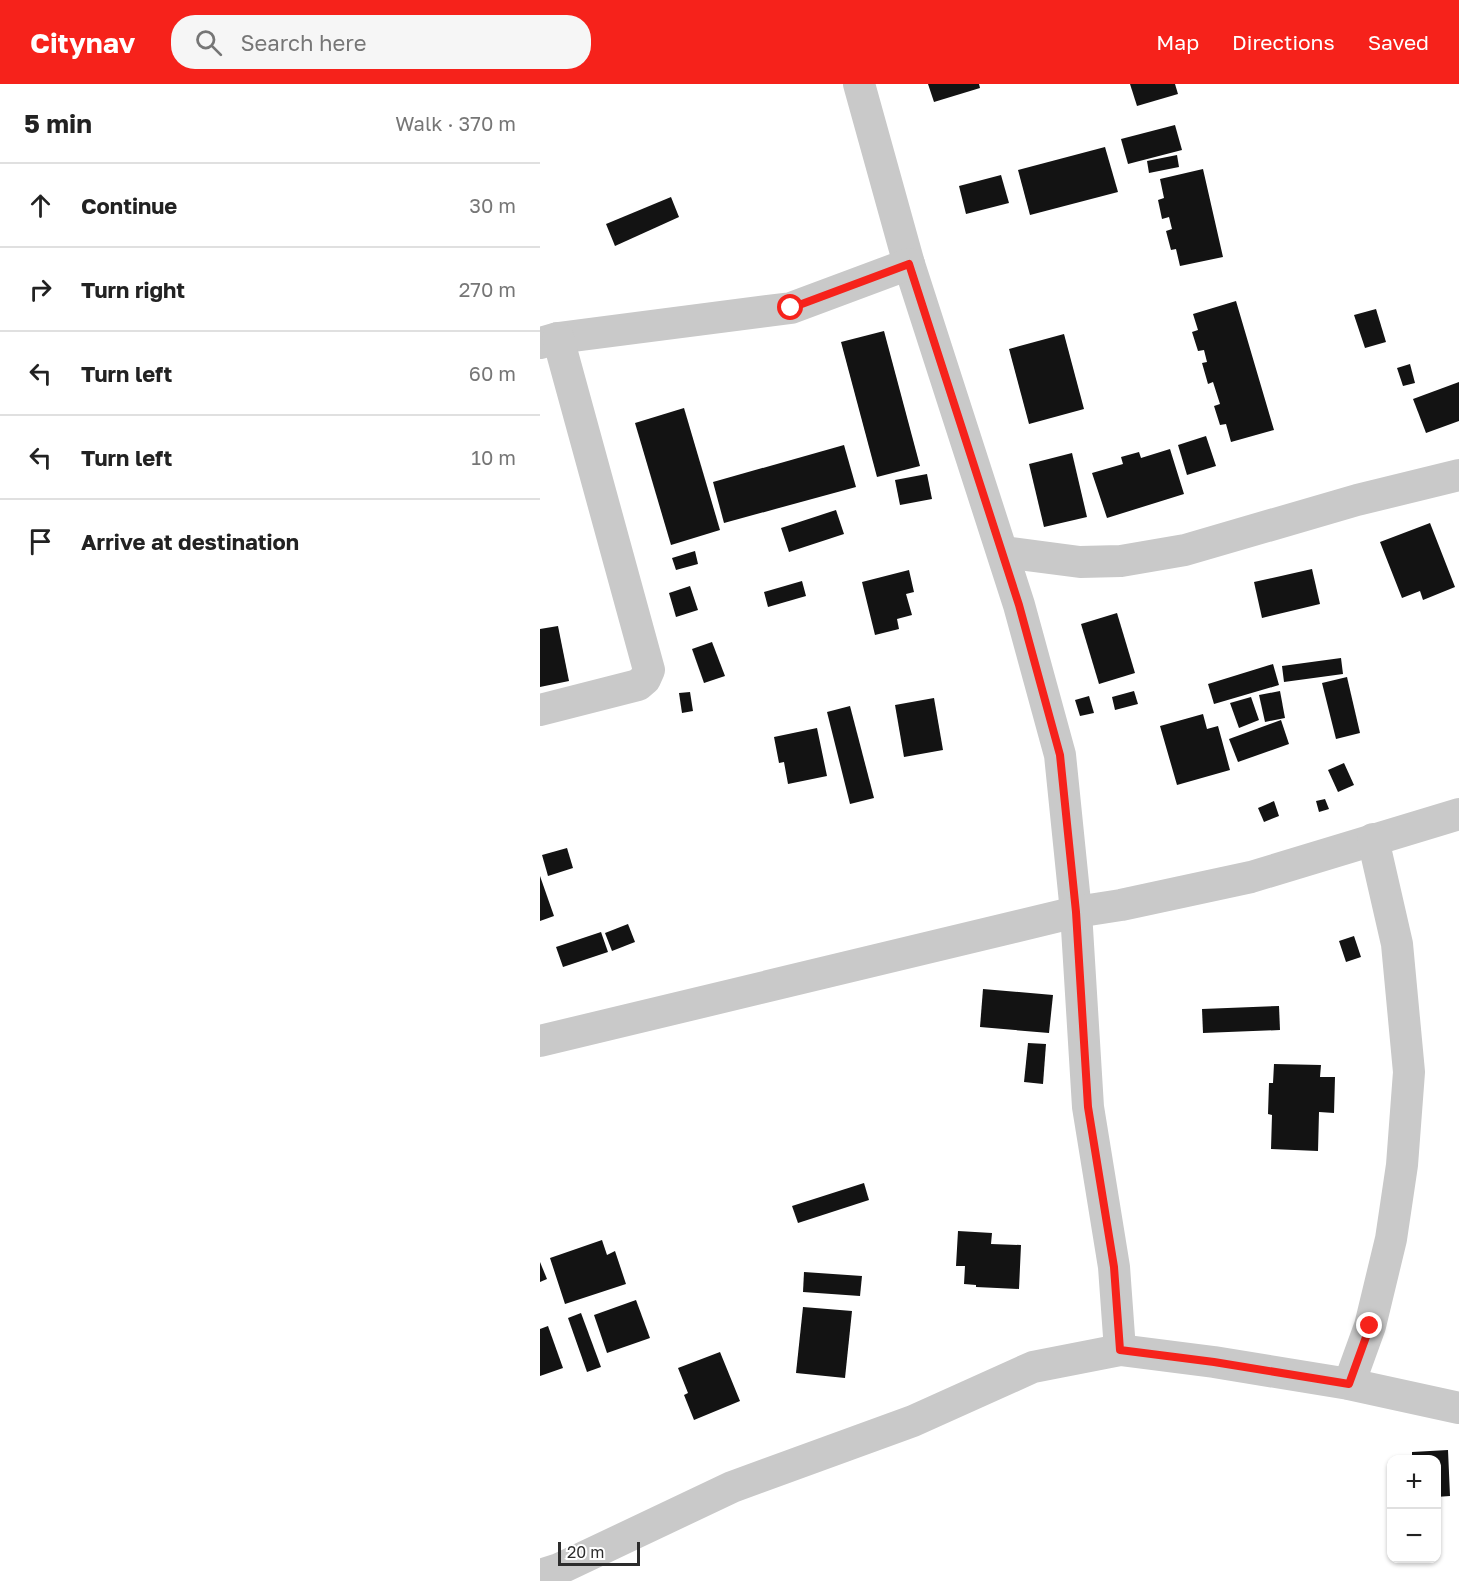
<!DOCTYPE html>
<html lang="en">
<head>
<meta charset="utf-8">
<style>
  :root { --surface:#fff; --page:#f6f6f6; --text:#222; --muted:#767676; --line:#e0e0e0; --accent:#f6221b }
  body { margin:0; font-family:"Golos Text",sans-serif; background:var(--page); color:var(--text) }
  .controls { position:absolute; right:18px; bottom:18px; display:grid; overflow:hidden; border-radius:12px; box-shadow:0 2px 4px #0004 }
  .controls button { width:54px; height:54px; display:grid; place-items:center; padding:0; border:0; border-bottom:2px solid var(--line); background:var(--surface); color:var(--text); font:30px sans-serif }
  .scale { position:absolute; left:18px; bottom:15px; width:82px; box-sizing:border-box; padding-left:6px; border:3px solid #2c2c2c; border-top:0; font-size:16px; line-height:21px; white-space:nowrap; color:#2c2c2c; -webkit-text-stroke:4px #fff; paint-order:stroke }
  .stop { position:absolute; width:18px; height:18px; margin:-14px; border:4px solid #f6221b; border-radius:50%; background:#fff }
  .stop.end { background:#f6221b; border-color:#fff; box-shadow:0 2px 6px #0008 }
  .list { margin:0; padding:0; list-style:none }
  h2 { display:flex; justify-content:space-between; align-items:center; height:78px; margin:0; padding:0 24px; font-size:26px }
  h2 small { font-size:20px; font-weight:400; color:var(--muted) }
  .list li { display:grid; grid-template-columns:39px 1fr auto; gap:18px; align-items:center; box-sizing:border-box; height:84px; padding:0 24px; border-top:2px solid var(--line) }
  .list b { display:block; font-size:22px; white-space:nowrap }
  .list em { font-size:20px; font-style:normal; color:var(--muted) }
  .icon { flex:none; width:33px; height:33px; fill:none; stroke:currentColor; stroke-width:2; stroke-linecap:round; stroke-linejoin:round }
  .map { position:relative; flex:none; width:919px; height:1497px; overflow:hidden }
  header { display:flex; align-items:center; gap:36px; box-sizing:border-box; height:84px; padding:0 30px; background:var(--accent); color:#fff }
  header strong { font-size:28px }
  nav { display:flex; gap:33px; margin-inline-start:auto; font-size:21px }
  .search { width:420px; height:54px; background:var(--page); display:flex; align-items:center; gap:15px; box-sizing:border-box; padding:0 21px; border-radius:24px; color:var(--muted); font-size:22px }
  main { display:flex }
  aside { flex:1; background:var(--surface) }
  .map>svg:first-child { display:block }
  .building { fill:#131313 }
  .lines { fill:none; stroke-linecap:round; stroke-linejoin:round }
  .street { stroke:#c9c9c9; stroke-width:32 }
  .route { stroke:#f6221b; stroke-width:8 }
</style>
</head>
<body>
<header>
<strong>Citynav</strong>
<div class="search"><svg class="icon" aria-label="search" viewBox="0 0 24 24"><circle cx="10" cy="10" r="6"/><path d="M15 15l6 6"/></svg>Search here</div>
<nav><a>Map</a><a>Directions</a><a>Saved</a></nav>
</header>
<main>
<aside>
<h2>5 min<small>Walk · 370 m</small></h2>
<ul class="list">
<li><svg class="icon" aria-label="ahead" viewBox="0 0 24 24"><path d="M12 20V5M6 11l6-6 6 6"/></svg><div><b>Continue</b></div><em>30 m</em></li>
<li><svg class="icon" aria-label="right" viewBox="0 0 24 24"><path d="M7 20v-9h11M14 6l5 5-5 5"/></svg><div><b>Turn right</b></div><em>270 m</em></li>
<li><svg class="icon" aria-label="left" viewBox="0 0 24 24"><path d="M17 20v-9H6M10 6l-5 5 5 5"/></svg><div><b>Turn left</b></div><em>60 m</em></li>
<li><svg class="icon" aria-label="left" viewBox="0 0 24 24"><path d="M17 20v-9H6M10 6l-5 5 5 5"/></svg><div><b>Turn left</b></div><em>10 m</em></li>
<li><svg class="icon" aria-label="arrive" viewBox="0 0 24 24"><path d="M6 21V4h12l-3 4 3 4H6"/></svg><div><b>Arrive at destination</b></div></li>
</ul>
</aside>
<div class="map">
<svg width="919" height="1497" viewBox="0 0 919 1497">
  <rect width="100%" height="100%" fill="#fff"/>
  <g class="building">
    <path d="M388 0H439L440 4 394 18Z"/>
    <path d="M590 0H635L638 10 597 22Z"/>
    <path d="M635 41 642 66 588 80 581 55Z"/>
    <path d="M565 63 578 108 490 131 478 86Z"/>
    <path d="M637 71 639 83 609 89 607 77Z"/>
    <path d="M663 85 683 173 640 182 636 165 631 166 626 147 632 145 629 133 622 135 618 116 624 114 620 95Z"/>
    <path d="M461 91 469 119 426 130 419 102Z"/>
    <path d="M131 113 139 133 75 162 66 140Z"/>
    <path d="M696 217 734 346 691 358 686 340 680 341 674 322 680 320 673 298 668 300 662 279 667 278 664 266 658 267 652 248 658 246 653 230Z"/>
    <path d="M836 225 846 258 825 264 814 231Z"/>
    <path d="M344 247 380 382 337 393 301 258Z"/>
    <path d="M524 250 544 325 489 340 469 265Z"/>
    <path d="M870 280 875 299 863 302 857 284Z"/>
    <path d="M919 298V337L886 349 873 315Z"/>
    <path d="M144 324 180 446 131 461 95 339Z"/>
    <path d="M666 352 676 382 647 391 638 361Z"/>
    <path d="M304 361 316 403 184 439 173 398Z"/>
    <path d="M630 365 644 410 567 434 552 389 583 380 581 373 599 368 601 374Z"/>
    <path d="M532 369 547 433 504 443 489 380Z"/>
    <path d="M387 390 392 415 360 421 355 396Z"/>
    <path d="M296 426 304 450 249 468 241 444Z"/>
    <path d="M890 439 915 503 883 516 880 507 862 514 840 458Z"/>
    <path d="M155 467 158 480 136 486 132 474Z"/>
    <path d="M772 485 780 520 722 534 714 498Z"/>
    <path d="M369 486 374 508 366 510 372 531 357 535 359 545 335 551 322 498Z"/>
    <path d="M262 497 266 512 228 523 224 508Z"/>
    <path d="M150 502 158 526 136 533 129 509Z"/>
    <path d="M577 529 595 589 559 600 541 540Z"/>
    <path d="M18 542 29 597 0 603V545Z"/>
    <path d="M172 558 185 592 164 599 152 565Z"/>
    <path d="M801 574 803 590 744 598 742 582Z"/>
    <path d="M733 580 739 601 674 620 668 600Z"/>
    <path d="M807 593 820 649 796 655 782 599Z"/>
    <path d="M594 607 598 620 575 626 572 613Z"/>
    <path d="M740 607 745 634 725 638 719 611Z"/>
    <path d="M150 608 153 627 142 629 139 609Z"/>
    <path d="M549 612 554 629 540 632 535 616Z"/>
    <path d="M711 613 719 636 699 644 690 619Z"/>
    <path d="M394 614 403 666 364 673 355 621Z"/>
    <path d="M310 622 334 714 310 720 287 628Z"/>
    <path d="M663 630 667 645 678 642 690 686 637 701 620 642Z"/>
    <path d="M741 636 749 660 698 678 689 655Z"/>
    <path d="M277 644 287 692 248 700 244 678 239 679 234 653Z"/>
    <path d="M804 679 814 701 798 708 788 686Z"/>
    <path d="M785 715 789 725 779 728 776 717Z"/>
    <path d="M734 717 739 732 724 738 718 724Z"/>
    <path d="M27 764 33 784 8 792 2 771Z"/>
    <path d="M0 792 14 832 0 837Z"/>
    <path d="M88 840 95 858 72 867 65 849Z"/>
    <path d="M61 848 68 868 23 883 16 863Z"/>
    <path d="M814 852 821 873 806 878 799 857Z"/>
    <path d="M443 905 513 911 509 949 440 943Z"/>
    <path d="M739 922 740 946 663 949 662 925Z"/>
    <path d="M488 959 506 960 503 1000 484 998Z"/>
    <path d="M734 980 781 981 780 993H795L794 1029 779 1028 778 1067 731 1065 732 1031 728 1030 729 999H733Z"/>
    <path d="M324 1099 329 1116 258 1139 252 1122Z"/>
    <path d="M418 1147 452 1149 451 1160 481 1161 479 1205 436 1203V1201L424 1200 425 1182H416Z"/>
    <path d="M62 1156 67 1171 75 1167 86 1200 25 1220 10 1174Z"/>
    <path d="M0 1178 7 1195 0 1198Z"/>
    <path d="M264 1188 322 1192 320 1212 263 1208Z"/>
    <path d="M96 1216 110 1254 67 1269 54 1231Z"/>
    <path d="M263 1223 312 1227 305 1294 256 1289Z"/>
    <path d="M41 1229 61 1283 47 1288 28 1234Z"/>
    <path d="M8 1242 23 1284 0 1292V1245Z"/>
    <path d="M180 1268 200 1317 154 1336 144 1311 148 1309 138 1284Z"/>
    <path d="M908 1366 910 1412 896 1413V1376H872V1368Z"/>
  </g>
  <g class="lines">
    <g class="street">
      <path d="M319 0 369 180 479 521 520 671 536 828 548 1023 574 1183 580 1266"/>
      <path d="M0 259 18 254 251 224 369 180"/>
      <path d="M463 468 540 478 581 477 645 466 817 416 919 391"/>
      <path d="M0 626 98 601 105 595 109 586 18 254"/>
      <path d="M0 957 536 828 581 821 711 793 919 730"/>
      <path d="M809 1300 830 1242 851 1155 862 1081 869 988 857 860 833 755"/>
      <path d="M0 1491 19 1485 192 1403 373 1337 493 1283 580 1266 674 1278 809 1300 919 1324"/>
    </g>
  </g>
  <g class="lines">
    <path class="route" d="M251 224 369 180 479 521 520 671 536 828 548 1023 574 1183 580 1266 674 1278 809 1300 830 1242"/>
  </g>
</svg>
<div class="controls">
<button>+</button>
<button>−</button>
</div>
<div class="scale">20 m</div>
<div class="stop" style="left:251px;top:224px"></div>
<div class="stop end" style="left:830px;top:1242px"></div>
</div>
</main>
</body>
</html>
